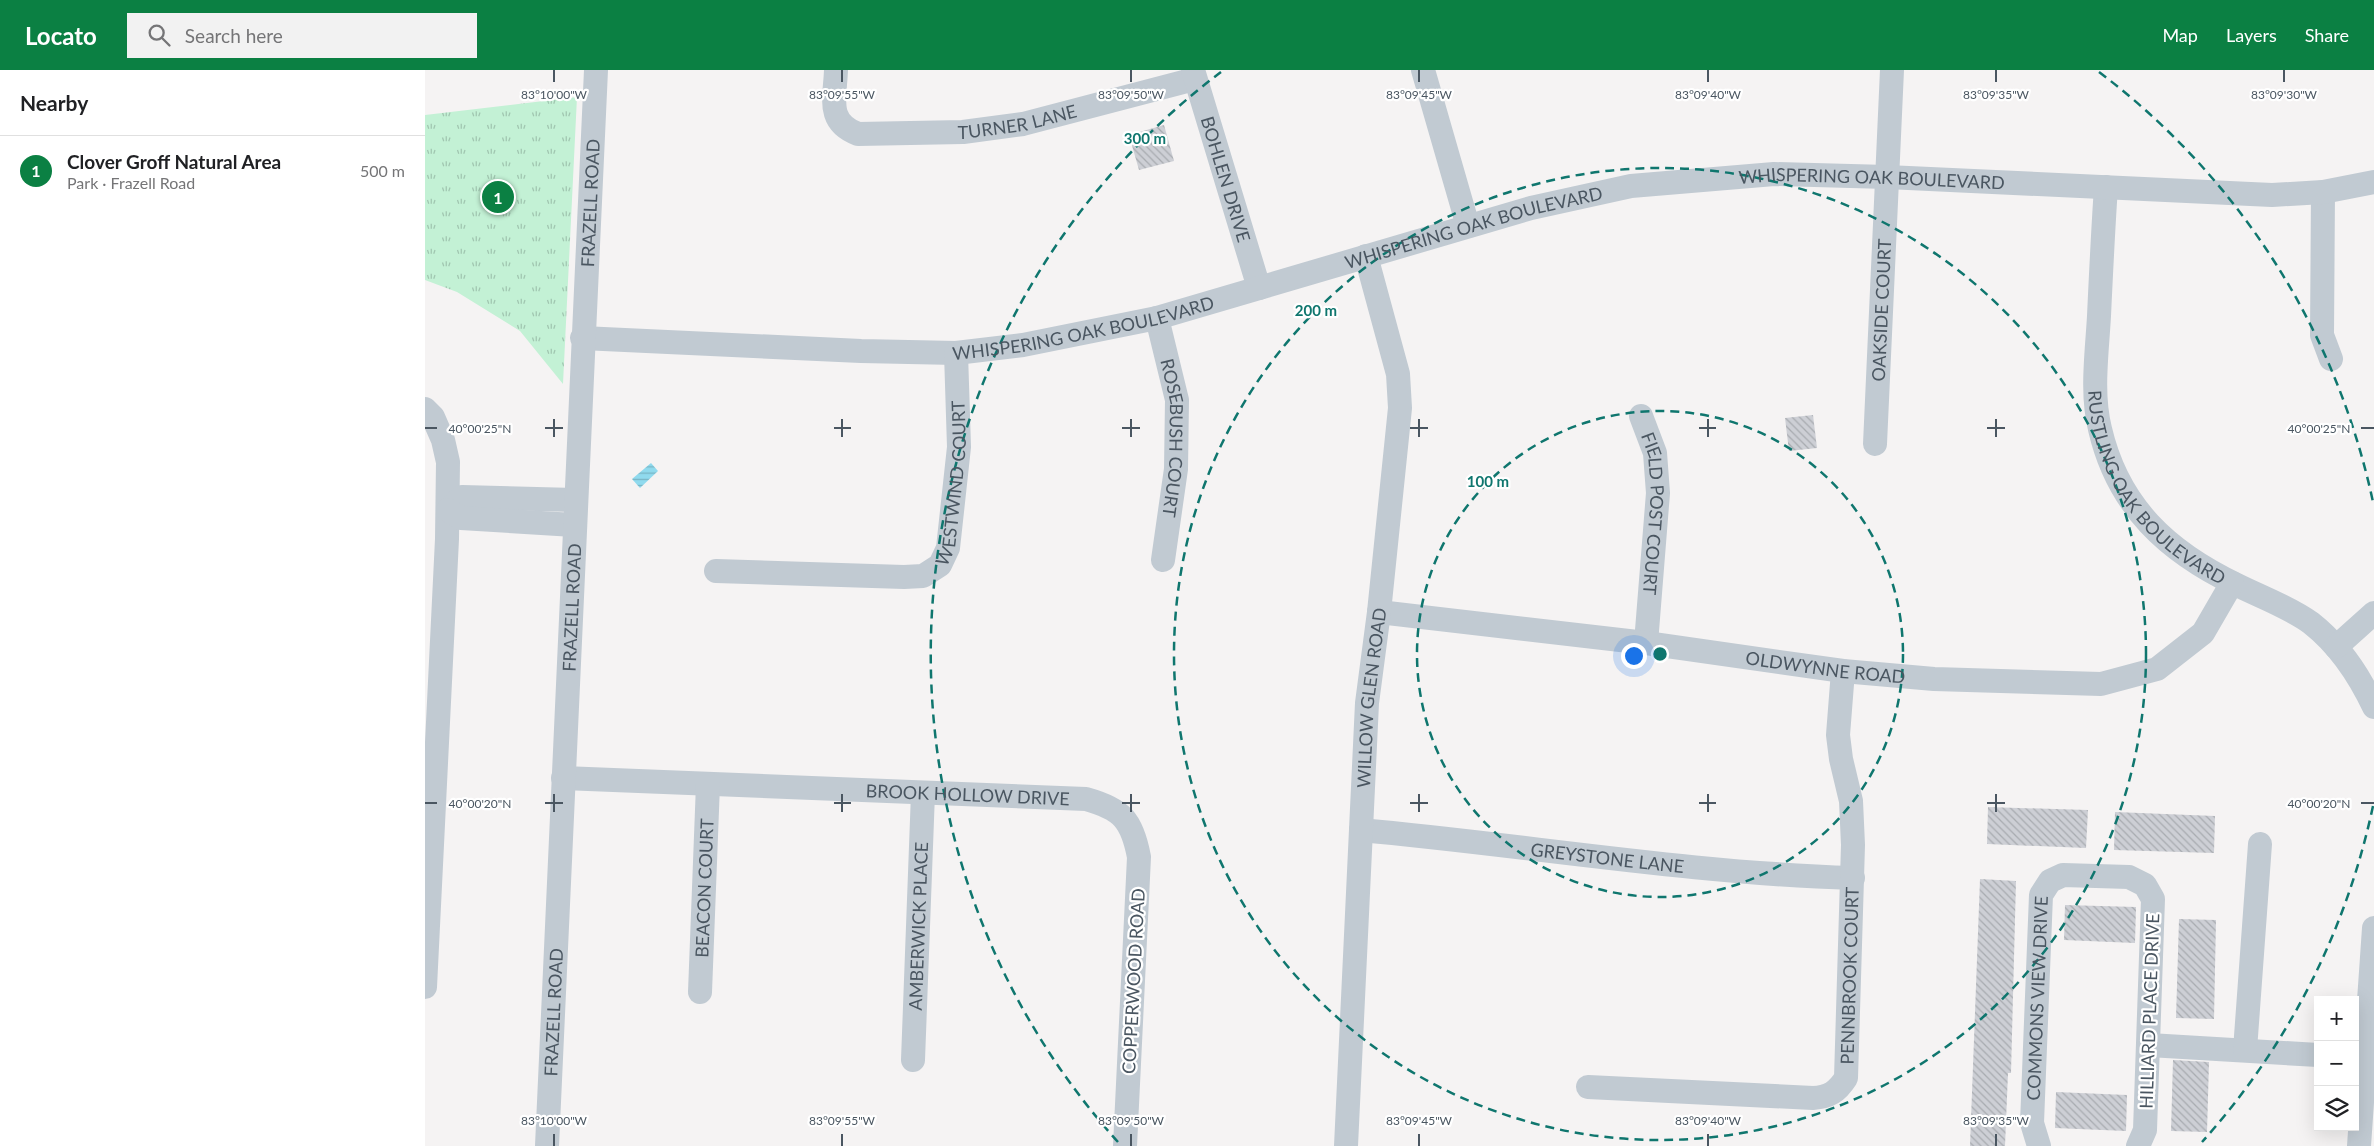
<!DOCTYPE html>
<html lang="en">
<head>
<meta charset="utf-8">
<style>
  :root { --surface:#fff; --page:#f2f2f2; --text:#202124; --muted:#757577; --line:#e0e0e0; --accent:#0b8043 }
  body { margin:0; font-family:Lato,sans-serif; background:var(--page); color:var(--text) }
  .controls { position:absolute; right:15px; bottom:15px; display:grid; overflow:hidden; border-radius:0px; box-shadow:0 5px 20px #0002 }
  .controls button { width:45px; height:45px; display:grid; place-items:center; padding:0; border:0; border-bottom:1px solid var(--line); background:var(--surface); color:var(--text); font:25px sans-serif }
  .you { position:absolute; left:1208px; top:585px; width:18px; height:18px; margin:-12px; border:4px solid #fff; border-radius:50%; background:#1a73e8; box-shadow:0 0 0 8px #1a73e833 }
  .badge { display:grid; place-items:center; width:32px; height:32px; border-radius:50%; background:var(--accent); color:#fff; font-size:16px; font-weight:700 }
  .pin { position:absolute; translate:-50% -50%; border:2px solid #fff; box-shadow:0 1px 5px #0006 }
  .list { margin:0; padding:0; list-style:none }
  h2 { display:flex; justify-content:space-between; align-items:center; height:65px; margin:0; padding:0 20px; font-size:21px }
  h2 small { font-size:16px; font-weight:400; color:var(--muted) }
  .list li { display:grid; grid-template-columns:32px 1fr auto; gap:15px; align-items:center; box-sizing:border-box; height:70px; padding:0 20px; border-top:1px solid var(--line) }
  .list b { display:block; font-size:19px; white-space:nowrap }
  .list p { margin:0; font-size:16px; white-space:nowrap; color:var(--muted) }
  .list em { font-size:16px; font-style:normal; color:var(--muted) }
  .icon { flex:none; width:28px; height:28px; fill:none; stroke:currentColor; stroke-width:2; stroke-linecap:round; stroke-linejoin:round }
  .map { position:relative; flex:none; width:1949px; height:1076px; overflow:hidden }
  header { display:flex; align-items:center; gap:30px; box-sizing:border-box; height:70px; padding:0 25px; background:var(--accent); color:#fff }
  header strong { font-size:24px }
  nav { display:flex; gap:28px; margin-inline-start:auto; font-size:18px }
  .search { width:350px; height:45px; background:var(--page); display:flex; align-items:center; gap:12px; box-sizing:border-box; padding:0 18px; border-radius:0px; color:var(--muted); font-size:19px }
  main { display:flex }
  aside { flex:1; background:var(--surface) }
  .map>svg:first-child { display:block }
  .grass { fill:url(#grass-tufts) }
  .water { fill:url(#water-rules) }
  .building { fill:url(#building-back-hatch) }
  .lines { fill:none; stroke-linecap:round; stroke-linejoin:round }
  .minor { stroke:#c1cad2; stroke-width:24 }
  .ticks { fill:none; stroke:#4a5661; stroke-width:2 }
  .ring { fill:none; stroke:#0f766e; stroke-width:2.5; stroke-dasharray:9 6 }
  .labels { text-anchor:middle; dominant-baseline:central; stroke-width:4.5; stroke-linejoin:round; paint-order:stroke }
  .street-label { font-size:18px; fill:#4a5661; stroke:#fff }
  .ticks-label { font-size:12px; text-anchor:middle; fill:#4a5661; stroke:#fff; stroke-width:4.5; stroke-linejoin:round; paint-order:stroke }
  .centre { fill:#0f766e; stroke:#fff; stroke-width:2.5 }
  .ring-label { font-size:15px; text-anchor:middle; font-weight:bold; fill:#0f766e; stroke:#fff; stroke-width:4.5; stroke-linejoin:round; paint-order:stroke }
</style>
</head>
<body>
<header>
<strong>Locato</strong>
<div class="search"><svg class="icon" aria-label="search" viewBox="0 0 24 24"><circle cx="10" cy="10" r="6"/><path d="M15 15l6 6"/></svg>Search here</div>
<nav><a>Map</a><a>Layers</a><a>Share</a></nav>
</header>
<main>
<aside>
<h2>Nearby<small></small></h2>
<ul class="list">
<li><span class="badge">1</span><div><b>Clover Groff Natural Area</b><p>Park · Frazell Road</p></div><em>500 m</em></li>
</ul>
</aside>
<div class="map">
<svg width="1949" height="1076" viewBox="0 0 1949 1076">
  <defs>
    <pattern id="grass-tufts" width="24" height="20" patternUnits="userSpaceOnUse" patternTransform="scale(1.25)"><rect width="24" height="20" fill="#c3f1d5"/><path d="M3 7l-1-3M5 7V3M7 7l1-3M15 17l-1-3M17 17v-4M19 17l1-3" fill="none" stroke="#a0c6b0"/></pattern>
    <pattern id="water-rules" width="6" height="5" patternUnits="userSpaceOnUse" patternTransform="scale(1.25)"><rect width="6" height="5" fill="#90daee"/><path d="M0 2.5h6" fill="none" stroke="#78b4c4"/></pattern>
    <pattern id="building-back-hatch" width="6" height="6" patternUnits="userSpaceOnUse" patternTransform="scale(1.25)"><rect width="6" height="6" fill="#cdcfd5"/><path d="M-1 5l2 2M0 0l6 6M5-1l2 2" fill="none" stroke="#a8abb0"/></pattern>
  </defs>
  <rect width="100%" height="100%" fill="#f5f3f3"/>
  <path class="grass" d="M152 27 138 314 95 261 32 222 0 210V45Z"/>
  <path class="water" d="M226 393 233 401 215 418 207 409Z"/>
  <g class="building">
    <path d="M739 55 749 91 714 100 704 65Z"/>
    <path d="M1388 345 1392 378 1364 381 1360 348Z"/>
    <path d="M1563 737 1663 740 1661 778 1562 774Z"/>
    <path d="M1690 742 1790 746 1789 783 1689 780Z"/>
    <path d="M1555 809 1591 811 1586 1003H1583L1580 1076H1545Z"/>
    <path d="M1640 835 1711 837 1710 873 1639 870Z"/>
    <path d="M1754 849 1791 850 1789 949 1751 948Z"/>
    <path d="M1748 990 1784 992 1782 1062 1746 1061Z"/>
    <path d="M1631 1022 1702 1025 1701 1061 1630 1058Z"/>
  </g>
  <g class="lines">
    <g class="minor">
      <path id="s1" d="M411 0C410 28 401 52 433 64L538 62 598 54 770 9"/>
      <path id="s2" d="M768 0 834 218"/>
      <path d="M998 0 1043 156"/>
      <path id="s3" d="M1681 117C1678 160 1676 203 1674 246 1672 283 1666 323 1675 359 1693 437 1743 482 1812 515 1836 527 1864 537 1886 553 1914 575 1934 605 1949 637"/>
      <path d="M1898 122 1897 265 1906 289"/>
      <path id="s4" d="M732 248 752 330 751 399 738 490"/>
      <path id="s5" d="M157 268 436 281 531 283 598 275 732 248 1106 138 1206 116 1349 104 1462 107 1847 125 1898 122 1949 112"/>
      <path d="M0 339 8 347 18 370 23 392 22 469 0 917"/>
      <path id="s6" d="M1216 346 1230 383 1233 423 1221 573"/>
      <path id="s7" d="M1450 374 1467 0"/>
      <path d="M23 440 37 427 150 430"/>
      <path d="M23 440 36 448 149 455"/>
      <path id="s8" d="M291 501 479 507 498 506 515 495 523 478 534 377 531 283"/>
      <path id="s9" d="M954 542 1221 573 1418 601 1509 609 1676 614 1732 599 1778 563 1807 513"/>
      <path d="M1911 577 1949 543"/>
      <path id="s10" d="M138 708 661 729C697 739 707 750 714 787L700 1076"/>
      <path id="s11" d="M936 760C1100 775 1263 803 1428 808"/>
      <path id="s12" d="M275 922 283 714"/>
      <path d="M1724 975 1893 985"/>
      <path d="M1820 980 1835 774"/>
      <path id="s13" d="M488 990 498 723"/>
      <path id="s14" d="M1163 1017 1388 1028C1404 1027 1412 1022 1421 1008L1428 775 1426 731 1416 689 1413 665 1418 601"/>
      <path id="s15" d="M122 1076 171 0"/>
      <path id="s16" d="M921 1076 942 633 954 542 975 338 973 304 941 186"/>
      <path id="s17" d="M1614 1076 1607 1053 1616 825 1625 811 1638 805 1704 807 1720 815 1728 829 1720 1060 1713 1076"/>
      <path d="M1934 1076 1949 858"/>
    </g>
  </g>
  <path class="ticks" d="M129 0V12M417 0V12M706 0V12M994 0V12M1283 0V12M1571 0V12M1859 0V12M129 349V367M417 349V367M706 349V367M994 349V367M1283 349V367M1571 349V367M0 358H12M120 358H138M409 358H426M697 358H715M985 358H1003M1274 358H1291M1562 358H1580M1936 358H1949M129 724V742M417 724V742M706 724V742M994 724V742M1283 724V742M1571 724V742M0 733H12M120 733H138M409 733H426M697 733H715M985 733H1003M1274 733H1291M1562 733H1580M1936 733H1949M129 1064V1076M417 1064V1076M706 1064V1076M994 1064V1076M1283 1064V1076M1571 1064V1076"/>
  <g class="ring">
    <circle cx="1235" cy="584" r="243"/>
    <circle cx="1235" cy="584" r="486"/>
    <path d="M1948 736A729 729 0 0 1 1777 1072M693 1072A729 729 0 0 1 796 2M1674 2A729 729 0 0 1 1948 432"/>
  </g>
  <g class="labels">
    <g class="street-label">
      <text stroke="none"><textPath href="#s1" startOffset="235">TURNER LANE</textPath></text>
      <text stroke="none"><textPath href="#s2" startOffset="114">BOHLEN DRIVE</textPath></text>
      <text stroke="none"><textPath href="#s5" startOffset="1312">WHISPERING OAK BOULEVARD</textPath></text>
      <text stroke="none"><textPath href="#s15" startOffset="944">FRAZELL ROAD</textPath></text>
      <text stroke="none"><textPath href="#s5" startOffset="908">WHISPERING OAK BOULEVARD</textPath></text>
      <text stroke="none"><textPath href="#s7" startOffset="134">OAKSIDE COURT</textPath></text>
      <text stroke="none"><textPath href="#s5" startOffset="504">WHISPERING OAK BOULEVARD</textPath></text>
      <text stroke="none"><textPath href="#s4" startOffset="122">ROSEBUSH COURT</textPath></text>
      <text stroke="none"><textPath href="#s8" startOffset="311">WESTWIND COURT</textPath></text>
      <text stroke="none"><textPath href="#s3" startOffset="324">RUSTLING OAK BOULEVARD</textPath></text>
      <text stroke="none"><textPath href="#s6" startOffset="100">FIELD POST COURT</textPath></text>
      <text stroke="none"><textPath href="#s15" startOffset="539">FRAZELL ROAD</textPath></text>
      <text stroke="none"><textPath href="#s9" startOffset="450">OLDWYNNE ROAD</textPath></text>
      <text stroke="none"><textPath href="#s16" startOffset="449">WILLOW GLEN ROAD</textPath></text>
      <text stroke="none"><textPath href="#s10" startOffset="405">BROOK HOLLOW DRIVE</textPath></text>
      <text stroke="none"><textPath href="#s11" startOffset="248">GREYSTONE LANE</textPath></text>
      <text stroke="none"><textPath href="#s12" startOffset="104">BEACON COURT</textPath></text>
      <text stroke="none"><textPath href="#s13" startOffset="134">AMBERWICK PLACE</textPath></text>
      <text stroke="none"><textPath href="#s14" startOffset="368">PENNBROOK COURT</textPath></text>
      <text transform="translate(708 911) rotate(-87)">COPPERWOOD ROAD</text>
      <text stroke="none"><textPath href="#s17" startOffset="149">COMMONS VIEW DRIVE</textPath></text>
      <text transform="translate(1724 941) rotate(-88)">HILLIARD PLACE DRIVE</text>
      <text stroke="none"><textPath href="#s15" startOffset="134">FRAZELL ROAD</textPath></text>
    </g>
  </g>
  <g class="ticks-label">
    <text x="129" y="29">83°10'00"W</text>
    <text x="417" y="29">83°09'55"W</text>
    <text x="706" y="29">83°09'50"W</text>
    <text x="994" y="29">83°09'45"W</text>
    <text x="1283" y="29">83°09'40"W</text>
    <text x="1571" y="29">83°09'35"W</text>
    <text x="1859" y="29">83°09'30"W</text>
    <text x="55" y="363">40°00'25"N</text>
    <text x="1894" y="363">40°00'25"N</text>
    <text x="55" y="738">40°00'20"N</text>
    <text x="1894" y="738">40°00'20"N</text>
    <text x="129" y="1055">83°10'00"W</text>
    <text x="417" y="1055">83°09'55"W</text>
    <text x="706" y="1055">83°09'50"W</text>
    <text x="994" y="1055">83°09'45"W</text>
    <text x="1283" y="1055">83°09'40"W</text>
    <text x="1571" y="1055">83°09'35"W</text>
  </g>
  <circle cx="1235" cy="584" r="8" class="centre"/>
  <g class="ring-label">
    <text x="720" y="74">300 m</text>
    <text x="891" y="246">200 m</text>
    <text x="1063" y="417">100 m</text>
  </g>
</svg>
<div class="controls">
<button>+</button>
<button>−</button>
<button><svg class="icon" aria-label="layers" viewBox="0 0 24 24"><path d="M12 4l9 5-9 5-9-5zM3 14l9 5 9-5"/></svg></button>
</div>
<div class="you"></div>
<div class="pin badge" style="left:73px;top:127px">1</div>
</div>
</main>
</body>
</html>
